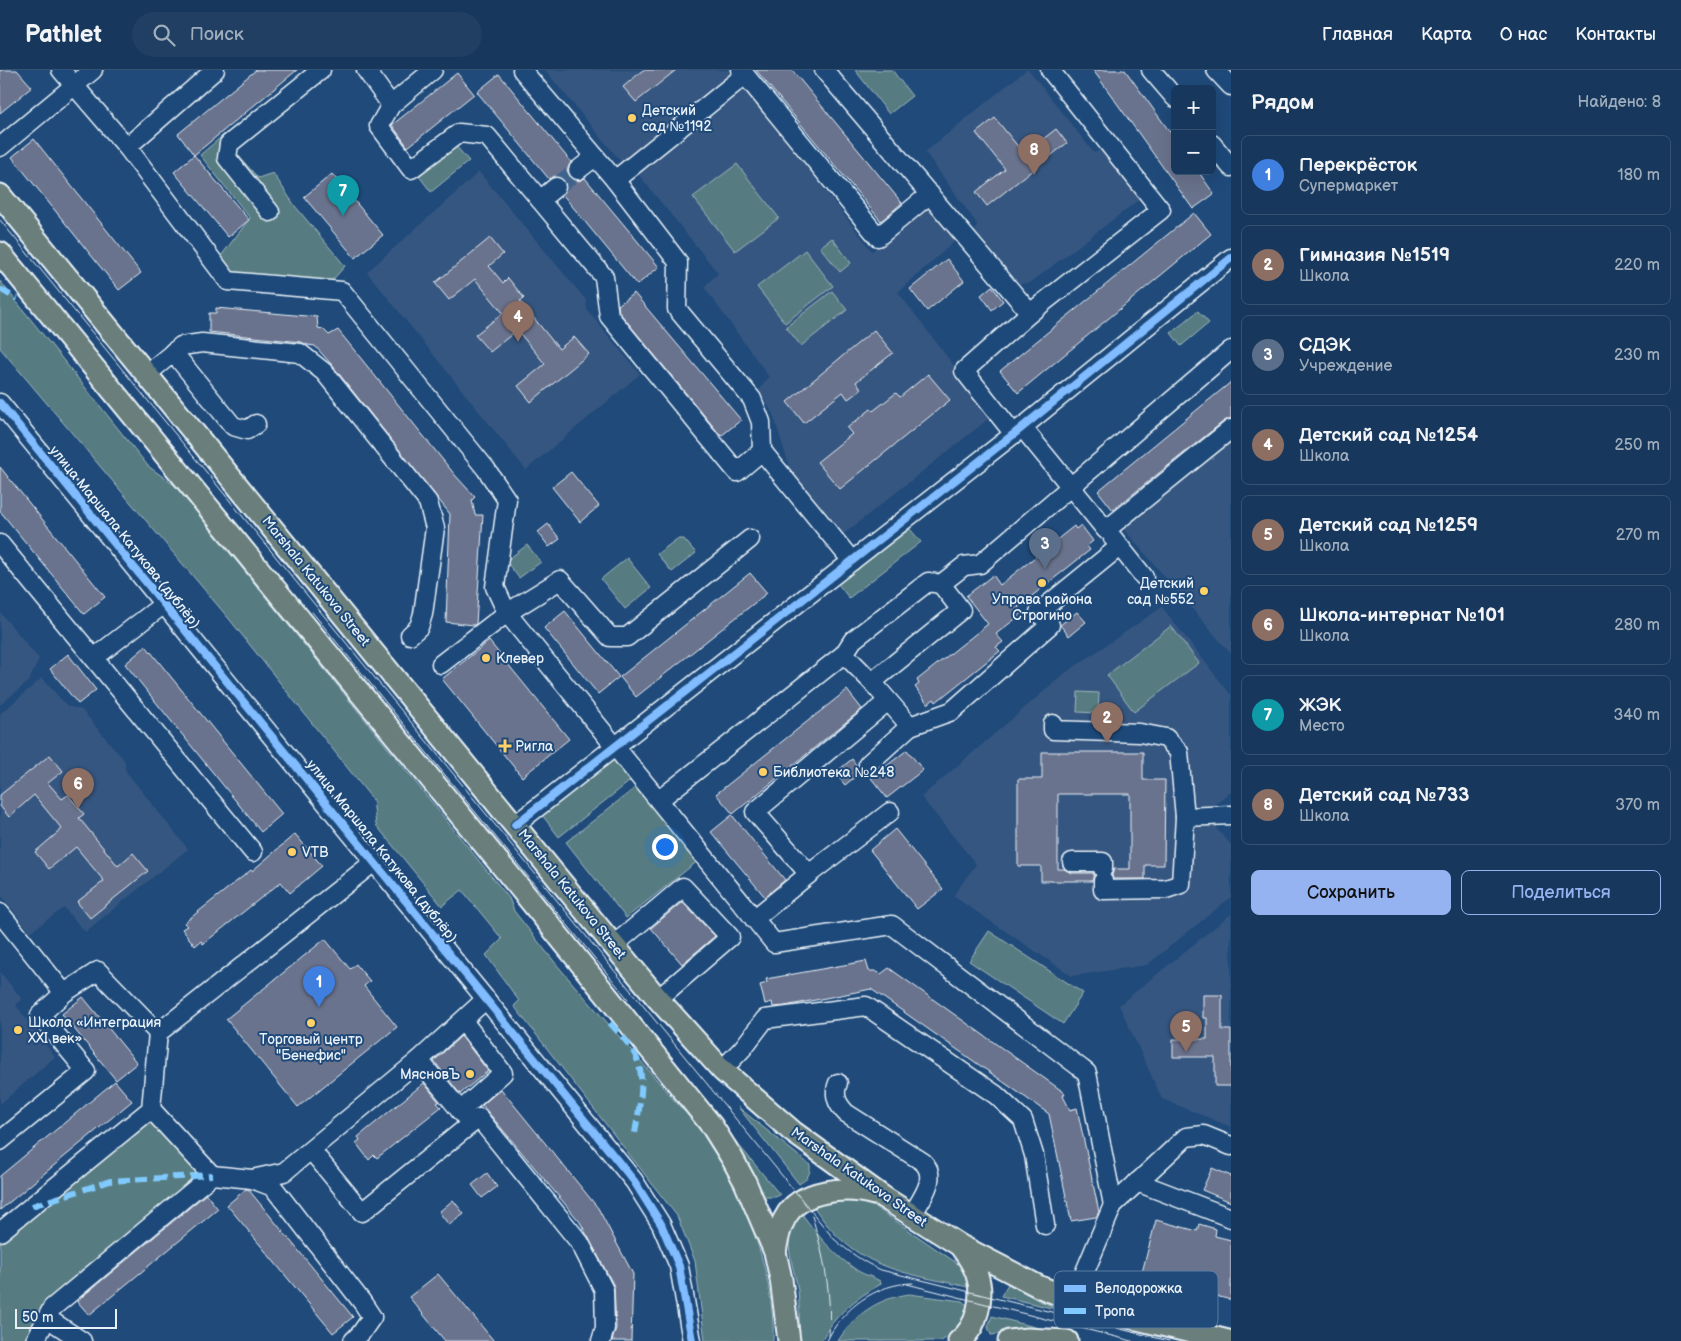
<!DOCTYPE html>
<html lang="ru">
<head>
<meta charset="utf-8">
<style>
  :root { --surface:#17385c; --page:#203f62; --text:#f1f3f6; --muted:#9eacbb; --line:#365272; --accent:#95b2f1 }
  body { margin:0; font-family:"Balsamiq Sans",sans-serif; background:var(--page); color:var(--text) }
  .controls { position:absolute; right:15px; top:15px; display:grid; overflow:hidden; border-radius:8px; box-shadow:0 5px 20px #0002 }
  .controls button { width:45px; height:45px; display:grid; place-items:center; padding:0; border:0; border-bottom:1px solid var(--line); background:var(--surface); color:var(--text); font:25px sans-serif }
  .scale { position:absolute; left:15px; bottom:12px; width:102px; box-sizing:border-box; padding-left:5px; border:2px solid #e8f1f8; border-top:0; font-size:14px; line-height:18px; white-space:nowrap; color:#e8f1f8; -webkit-text-stroke:4px #1f4a7a; paint-order:stroke }
  .you { position:absolute; left:664px; top:776px; width:18px; height:18px; margin:-12px; border:4px solid #fff; border-radius:50%; background:#1a73e8; box-shadow:0 0 0 8px #1a73e833 }
  .badge { display:grid; place-items:center; width:32px; height:32px; border-radius:50%; background:var(--accent); color:#fff; font-size:16px; font-weight:700 }
  .pin { position:absolute; translate:-50% -41px; filter:drop-shadow(0 1px 2px #0008) }
  .pin::after { content:''; position:absolute; top:26px; width:18px; height:15px; background:inherit; clip-path:polygon(0 0,100% 0,50% 100%) }
  .list { margin:0; padding:0; list-style:none }
  h2 { display:flex; justify-content:space-between; align-items:center; height:65px; margin:0; padding:0 20px; font-size:21px }
  h2 small { font-size:16px; font-weight:400; color:var(--muted) }
  .list li { display:grid; grid-template-columns:32px 1fr auto; gap:15px; align-items:center; box-sizing:border-box; height:80px; margin:0 10px 10px; padding:0 10px; border:1px solid var(--line); border-radius:8px }
  .list b { display:block; font-size:19px; white-space:nowrap }
  .list p { margin:0; font-size:16px; white-space:nowrap; color:var(--muted) }
  .list em { font-size:16px; font-style:normal; color:var(--muted) }
  .actions { display:flex; gap:10px; padding:15px 20px }
  .actions a { flex:1; padding:11px 0; border:1px solid var(--accent); border-radius:8px; text-align:center; font-size:18px; color:var(--accent) }
  .actions .main { background:var(--accent); color:#111 }
  .icon { flex:none; width:28px; height:28px; fill:none; stroke:currentColor; stroke-width:2; stroke-linecap:round; stroke-linejoin:round }
  .map { position:relative; flex:none; width:1231px; height:1271px; overflow:hidden }
  header { display:flex; align-items:center; gap:30px; box-sizing:border-box; height:70px; padding:0 25px; background:var(--surface); border-bottom:1px solid var(--line) }
  header strong { font-size:24px }
  nav { display:flex; gap:28px; margin-inline-start:auto; font-size:18px }
  .search { width:350px; height:45px; background:var(--page); display:flex; align-items:center; gap:12px; box-sizing:border-box; padding:0 18px; border-radius:28px; color:var(--muted); font-size:19px }
  main { display:flex }
  aside { flex:1; background:var(--surface) }
  .map>svg:first-child { display:block }
  .built { fill:#365680 }
  .green { fill:#577c81; stroke:#a0b6bc }
  .building { fill:#6b738d; stroke:#e8f1f8 }
  .lines { fill:none; stroke-linecap:round; stroke-linejoin:round }
  .minor-tunnel { stroke:#3d638d; stroke-width:18; stroke-dasharray:18 9; stroke-linecap:butt }
  .minor-casing { stroke:#e8f1f8; stroke-width:21 }
  .major-casing { stroke:#e8f1f8; stroke-width:25 }
  .minor { stroke:#1f4a7a; stroke-width:18 }
  .major { stroke:#6b7f7c; stroke-width:21 }
  .tram { stroke:#e8f1f8; stroke-width:1 }
  .quiet { stroke:#80caff; stroke-width:6; stroke-dasharray:12 6; stroke-linecap:butt }
  .cycleway-casing { stroke:#1f4a7a; stroke-width:11 }
  .cycleway { stroke:#80bcff; stroke-width:8 }
  .poi-dot { fill:#ffd166; stroke:#1f4a7a; stroke-width:2 }
  .labels { text-anchor:middle; dominant-baseline:central; stroke-width:4; stroke-linejoin:round; paint-order:stroke }
  .poi-label { font-size:14px; fill:#e8f1f8; stroke:#1f4a7a; text-anchor:start }
  .street-label { font-size:14px; fill:#e8f1f8; stroke:#1f4a7a }
  .key { fill:#1f4a7a; stroke:#5b7ca0; stroke-width:1 }
  .key-label { font-size:14px; fill:#e8f1f8 }
</style>
</head>
<body>
<header>
<strong>Pathlet</strong>
<div class="search"><svg class="icon" aria-label="search" viewBox="0 0 24 24"><circle cx="10" cy="10" r="6"/><path d="M15 15l6 6"/></svg>Поиск</div>
<nav><a>Главная</a><a>Карта</a><a>О нас</a><a>Контакты</a></nav>
</header>
<main>
<div class="map">
<svg width="1231" height="1271" viewBox="0 0 1231 1271">
  <rect width="100%" height="100%" fill="#1f4a7a"/>
  <filter id="ink" filterUnits="userSpaceOnUse"><feTurbulence type="fractalNoise" baseFrequency=".02" numOctaves="2"/><feDisplacementMap in="SourceGraphic" scale="10" xChannelSelector="R" yChannelSelector="G"/><feConvolveMatrix kernelMatrix="1 2 1 2 8 2 1 2 1" color-interpolation-filters="sRGB"/></filter>
  <g filter="url(#ink)">
    <g class="built">
      <path d="M545 0H733L736 4 622 93Z"/>
      <path d="M1026 0H1029L1094 83 1105 77 1144 126 1030 213 1020 214 975 162 977 154 925 82Z"/>
      <path d="M746 19 872 181 924 141H931L955 171 898 222 992 346 844 464 791 402 773 344 759 320 769 307 704 217 718 203 638 104Z"/>
      <path d="M479 102 586 230 587 240 640 304 526 400 367 202Z"/>
      <path d="M1231 372V584L1123 458Z"/>
      <path d="M1162 537 1231 625V722L1217 733V759L1231 775V827L1147 895 1072 906 953 826 976 794 921 727 1064 604Z"/>
      <path d="M0 542 39 589 29 611 0 635Z"/>
      <path d="M42 608 67 636 82 640 125 691V700L188 779 85 862 64 838 30 862 0 824V644Z"/>
      <path d="M1231 844V1057L1162 1029 1119 935Z"/>
      <path d="M0 902 22 929 16 935 55 987 0 1034Z"/>
    </g>
    <g class="green">
      <path d="M855 0H892L912 26 889 44Z"/>
      <path d="M227 62 238 85 258 108 273 103 295 136 345 196 329 214 231 207 218 190 250 148 200 85Z"/>
      <path d="M456 76 469 91 431 122 419 106Z"/>
      <path d="M737 94 779 148 735 181 693 127Z"/>
      <path d="M832 168 851 193 840 202 820 177Z"/>
      <path d="M805 180 833 216 785 253 757 217Z"/>
      <path d="M0 211 148 396 177 417 509 828 514 841C534 866 553 891 574 915 605 950 637 986 668 1023 679 1036 692 1049 702 1063 742 1117 776 1204 773 1271H705L695 1191 677 1146 514 936 519 931 486 885 502 869 462 820 442 836 376 755 373 730 230 550 0 278Z"/>
      <path d="M832 221 847 240 801 276 786 257Z"/>
      <path d="M1198 241 1209 253 1181 276 1171 263Z"/>
      <path d="M910 459 921 472 849 528 838 514Z"/>
      <path d="M677 469H684L696 483 672 502 657 484Z"/>
      <path d="M527 475 541 492 519 508 506 491Z"/>
      <path d="M627 488 651 518 625 539 601 509Z"/>
      <path d="M1171 556 1199 593 1134 642 1107 605Z"/>
      <path d="M1078 622 1099 623 1098 643 1077 642Z"/>
      <path d="M611 684 634 708 559 767 539 741Z"/>
      <path d="M640 714 699 790 626 848 566 772Z"/>
      <path d="M989 861 1083 923 1063 954 969 891Z"/>
      <path d="M738 1037 810 1095C811 1104 807 1109 799 1114Z"/>
      <path d="M151 1039 212 1105 52 1238 35 1271H0V1162Z"/>
      <path d="M724 1057 780 1125 775 1127H765L743 1087Z"/>
      <path d="M836 1129 867 1133 878 1139 961 1196 969 1208 968 1217C902 1202 854 1199 814 1137Z"/>
      <path d="M802 1144C818 1166 835 1186 858 1201 865 1205 873 1207 880 1211L881 1214C856 1228 834 1245 821 1271H801C798 1254 800 1237 798 1221 795 1202 787 1182 789 1163 790 1155 795 1149 802 1144Z"/>
      <path d="M1008 1214 1040 1231 1064 1241 1001 1226Z"/>
      <path d="M909 1224 962 1231 968 1236C965 1253 957 1262 941 1271H838C855 1244 877 1229 909 1224Z"/>
      <path d="M992 1246 1054 1262 1026 1261 991 1265 988 1257Z"/>
    </g>
    <g class="building">
      <path d="M0 0H17L32 17 0 43Z"/>
      <path d="M256 0H297L194 85 178 64Z"/>
      <path d="M643 0H676L636 32 623 17Z"/>
      <path d="M756 0H792L902 133 881 151Z"/>
      <path d="M1093 0H1125L1175 69V101H1198L1214 124 1193 139Z"/>
      <path d="M457 3 474 24 408 77 392 55Z"/>
      <path d="M499 4 571 92 567 101 570 107 579 111 585 108 659 197 637 215 563 125 566 116 564 110 555 106 549 109 477 22Z"/>
      <path d="M995 48 1024 84 1056 59 1067 73 987 136 976 122 1005 99 976 63Z"/>
      <path d="M34 69 141 203 119 220 12 87Z"/>
      <path d="M194 85 249 150 228 167 174 102Z"/>
      <path d="M332 104 383 165 355 188 304 127Z"/>
      <path d="M1194 143 1211 164 1018 323 1000 301Z"/>
      <path d="M490 168 503 184 489 196 503 213 508 208 524 228 520 231 559 279 574 267 589 284 531 332 518 316 545 294 517 260 490 282 475 265 503 243 475 209 449 230 435 213Z"/>
      <path d="M947 189 964 211 927 241 910 219Z"/>
      <path d="M992 216 1003 231 992 240 981 225Z"/>
      <path d="M634 223 741 350 721 366 619 242 618 235Z"/>
      <path d="M216 238 317 247 318 258 323 259 329 265 338 260 455 405 475 427 472 430 475 445H483L476 554 474 555 446 552 450 444 332 295 315 276 308 275 301 272 209 262V243H216Z"/>
      <path d="M874 260 893 283 856 312 861 319 851 327 848 329 843 322 804 353 787 332Z"/>
      <path d="M928 304 950 330 840 419 817 392 852 364 847 358 871 339 873 341 896 323 900 327Z"/>
      <path d="M1231 312V348L1224 351 1113 440 1098 421Z"/>
      <path d="M0 397 105 527 84 544 0 441Z"/>
      <path d="M571 402 599 436 580 452 552 417Z"/>
      <path d="M548 454 560 469 549 477 538 462Z"/>
      <path d="M1081 455 1093 471 1087 476 1090 480 1018 537 1023 543 996 564 1003 572 996 577 1000 581 936 632 934 629 928 634 915 617 919 614 917 610 988 554 966 526 993 505 1000 515 1074 456 1076 459Z"/>
      <path d="M750 503 767 523 636 627 620 607Z"/>
      <path d="M565 541 619 607 598 624 544 558Z"/>
      <path d="M1077 542 1086 552 1069 566 1060 555Z"/>
      <path d="M489 571 569 669 522 707 442 609Z"/>
      <path d="M146 576 282 744 261 762 125 594Z"/>
      <path d="M68 584 96 620 78 634 50 599Z"/>
      <path d="M847 620 862 639 733 744 716 724Z"/>
      <path d="M907 680 923 700 887 728 871 708Z"/>
      <path d="M1042 682H1143V710H1165L1164 795H1145V809H1113L1112 805 1114 799H1130V724H1058V799H1064L1072 803H1093L1094 805 1092 811H1041V796H1018V709H1042Z"/>
      <path d="M50 685 63 701 48 713 62 729 68 725 84 744 79 748 118 796 133 783 148 801 90 848 77 832 104 811 76 777 49 799 35 782 62 759 34 725 9 747 0 736V725Z"/>
      <path d="M852 689 861 702 845 715 835 703Z"/>
      <path d="M732 745 785 810 765 827 711 762Z"/>
      <path d="M895 759 943 819 917 839 870 780Z"/>
      <path d="M295 764 322 796 290 823 281 812 203 874 201 871 195 876 182 859 187 856 184 853 251 800 252 801Z"/>
      <path d="M682 832 715 866 682 894 651 858Z"/>
      <path d="M325 869 350 899 356 894 363 903 370 911 364 916 397 957 298 1037 226 949Z"/>
      <path d="M866 891 869 901H875L881 904 889 898 1065 1023 1063 1026 1070 1040 1077 1038 1099 1142 1096 1147 1071 1151 1049 1044 871 919 785 936 773 937 772 932 765 934 760 915 767 913 766 909Z"/>
      <path d="M1203 925H1222V960H1231V1016H1215V987H1173V969H1207V948H1203Z"/>
      <path d="M83 927 137 993 116 1010 62 944Z"/>
      <path d="M461 966 488 1001 460 1024 434 991Z"/>
      <path d="M115 1011 132 1031 0 1140V1106Z"/>
      <path d="M424 1013 439 1032 437 1033 441 1037 377 1088 374 1085 369 1090 356 1073 360 1070 358 1067Z"/>
      <path d="M501 1019 598 1138 633 1204 631 1271H612L616 1258 614 1216 580 1152 482 1035Z"/>
      <path d="M1212 1098 1231 1106V1132L1202 1120Z"/>
      <path d="M487 1103 497 1117 482 1128 472 1115Z"/>
      <path d="M246 1119H248L353 1247 333 1263 227 1135Z"/>
      <path d="M206 1124 218 1139 89 1245 77 1231Z"/>
      <path d="M453 1130 464 1144 449 1155 439 1142Z"/>
      <path d="M1156 1150 1197 1161 1199 1154 1216 1159 1215 1166 1231 1170V1230L1141 1206Z"/>
      <path d="M438 1204 494 1271H445L409 1227Z"/>
    </g>
    <g class="lines">
      <path class="minor-tunnel" d="M556 117 578 100"/>
      <g class="minor-casing">
        <g id="minor">
          <path d="M61 0 127 77"/>
          <path d="M215 0 127 77 228 211 342 221 486 399 507 430 495 517 507 543 774 873 892 855 1082 999 1087 1003 1113 1135"/>
          <path d="M366 0 391 35 433 0"/>
          <path d="M522 0 615 110 678 192 677 239 752 329 761 352 762 381"/>
          <path d="M741 0 878 167 930 124"/>
          <path d="M824 0 1030 243 964 301 1014 364"/>
          <path d="M1151 0 1175 28"/>
          <path d="M1216 0 1231 16"/>
          <path d="M391 35 379 56 411 99 459 63 487 66 604 207 609 246 737 402 762 381 852 491"/>
          <path d="M1212 74 1231 97"/>
          <path d="M0 77 93 0"/>
          <path d="M578 100 595 87"/>
          <path d="M615 110 745 5"/>
          <path d="M540 130 556 117"/>
          <path d="M270 142 227 88 229 74 321 0"/>
          <path d="M1030 243 1161 140 1050 0"/>
          <path d="M173 282 233 356 247 360 256 354"/>
          <path d="M147 304 181 276 202 273 300 283 324 302 428 432 435 458 423 544 419 557 410 565"/>
          <path d="M0 333 634 1111 661 1154 679 1196 692 1271"/>
          <path d="M1022 357 1106 460 1231 359"/>
          <path d="M1113 468 1144 507"/>
          <path d="M0 474 253 782"/>
          <path d="M844 584 872 612 910 656 952 641 1050 555 1039 542 1119 477"/>
          <path d="M94 588 164 534"/>
          <path d="M441 594 507 543 560 510 610 567H627L750 469"/>
          <path d="M872 612 961 540 941 514"/>
          <path d="M1053 654V660L1140 663 1166 668 1179 682 1185 747"/>
          <path d="M868 694 910 656"/>
          <path d="M659 730 844 584 853 570 928 512 941 514 964 496 980 494 1231 280"/>
          <path d="M515 755 1014 364 1231 188"/>
          <path d="M1072 792H1103V799"/>
          <path d="M809 804 890 742"/>
          <path d="M1103 811V820L1166 819 1181 814 1185 747 1231 745"/>
          <path d="M0 843 64 923 98 901 158 963"/>
          <path d="M754 849 809 804 755 742 888 631"/>
          <path d="M614 875 683 817 730 867 658 929"/>
          <path d="M419 990 471 1054 479 1048 580 1173 604 1220 605 1258 601 1271"/>
          <path d="M722 1000 743 978 765 949 866 936 996 1025 1023 1050 1034 1085 1045 1155"/>
          <path d="M838 1013C833 1025 837 1034 846 1043L923 1092C939 1108 921 1129 912 1145"/>
          <path d="M151 1039 212 1105"/>
          <path d="M460 1041 503 1003 463 951"/>
          <path d="M0 1071 86 1001 40 945 64 923"/>
          <path d="M311 1080 362 1142 471 1054"/>
          <path d="M252 1109 273 1117 362 1232 372 1247 361 1263 353 1271"/>
          <path d="M1137 1112 1231 1148"/>
          <path d="M0 1162 151 1039 158 963 374 792"/>
          <path d="M1073 1230 1113 1135 1186 1067 1204 1065 1231 1076"/>
          <path d="M47 1248 82 1271"/>
          <path d="M35 1271 52 1238 212 1105 252 1109 284 1102 419 990 486 929"/>
        </g>
      </g>
      <g class="major-casing">
        <g id="major">
          <path d="M0 125 561 812 658 929 722 1000 793 1062 883 1127 961 1176 1040 1217 1073 1230 1100 1240 1228 1271"/>
          <path d="M0 183 524 823 712 1056 732 1088 745 1112 775 1182 781 1209 789 1271"/>
          <path d="M775 1182C777 1170 779 1158 785 1148 800 1119 847 1116 874 1124"/>
          <path d="M959 1271C978 1257 984 1226 977 1205 974 1195 967 1185 961 1177"/>
          <path d="M1009 1271 1027 1269 1067 1271"/>
        </g>
      </g>
      <use href="#minor" class="minor"/>
      <use href="#major" class="major"/>
      <g class="tram">
        <path d="M0 150 834 1169C849 1182 863 1192 881 1200L1169 1271"/>
        <path d="M312 542 628 929"/>
        <path d="M812 1146C824 1186 832 1224 829 1266"/>
        <path d="M907 1214 1132 1271"/>
        <path d="M827 1271C841 1239 877 1213 913 1213"/>
      </g>
      <g class="quiet">
        <path d="M0 219 17 229"/>
        <path d="M610 953C618 962 627 971 633 981 648 1005 639 1037 635 1063"/>
        <path d="M32 1136 110 1111 212 1105"/>
      </g>
      <g class="cycleway-casing">
        <g id="cycleway">
          <path d="M0 333 634 1111 661 1154 679 1196 692 1271"/>
          <path d="M515 755 1014 364 1231 188"/>
        </g>
      </g>
      <use href="#cycleway" class="cycleway"/>
    </g>
  </g>
  <g class="poi-dot">
    <circle cx="632" cy="48" r="5"/>
    <circle cx="1042" cy="513" r="5"/>
    <circle cx="1204" cy="521" r="5"/>
    <circle cx="486" cy="588" r="5"/>
    <path d="M502.5 668.5h5v5h5v5h-5v5h-5v-5h-5v-5h5z"/>
    <circle cx="763" cy="702" r="5"/>
    <circle cx="292" cy="782" r="5"/>
    <circle cx="311" cy="953" r="5"/>
    <circle cx="18" cy="960" r="5"/>
    <circle cx="470" cy="1004" r="5"/>
  </g>
  <g class="labels">
    <g class="poi-label">
      <text x="642" y="40">Детский<tspan x="642" dy="16">сад №1192</tspan></text>
      <text x="1194" y="513" text-anchor="end">Детский<tspan x="1194" dy="16">сад №552</tspan></text>
      <text x="1042" y="529" text-anchor="middle">Управа района<tspan x="1042" dy="16">Строгино</tspan></text>
      <text x="496" y="588">Клевер</text>
      <text x="515" y="676">Ригла</text>
      <text x="773" y="702">Библиотека №248</text>
      <text x="302" y="782">VTB</text>
      <text x="28" y="952">Школа «Интеграция<tspan x="28" dy="16">XXI век»</tspan></text>
      <text x="311" y="969" text-anchor="middle">Торговый центр<tspan x="311" dy="16">"Бенефис"</tspan></text>
      <text x="460" y="1004" text-anchor="end">МясновЪ</text>
    </g>
    <g class="street-label">
      <text transform="translate(125 467) rotate(51)">улица Маршала Катукова (дублёр)</text>
      <text transform="translate(316 511) rotate(51)">Marshala Katukova Street</text>
      <text transform="translate(382 781) rotate(51)">улица Маршала Катукова (дублёр)</text>
      <text transform="translate(572 824) rotate(51)">Marshala Katukova Street</text>
      <text transform="translate(859 1107) rotate(35)">Marshala Katukova Street</text>
    </g>
  </g>
  <rect x="1054" y="1201" width="164" height="57" rx="8" class="key"/>
  <rect x="1064" y="1215" width="22" height="7" fill="#80bcff"/>
  <rect x="1064" y="1238" width="22" height="6" fill="#80caff"/>
  <g class="key-label">
    <text x="1095" y="1223">Велодорожка</text>
    <text x="1095" y="1246">Тропа</text>
  </g>
</svg>
<div class="controls">
<button>+</button>
<button>−</button>
</div>
<div class="scale">50 m</div>
<div class="you"></div>
<div class="pin badge" style="left:319px;top:937px;background:#3f7fe0">1</div>
<div class="pin badge" style="left:1107px;top:673px;background:#8d6e63">2</div>
<div class="pin badge" style="left:1045px;top:499px;background:#5c6f8a">3</div>
<div class="pin badge" style="left:518px;top:272px;background:#8d6e63">4</div>
<div class="pin badge" style="left:1186px;top:982px;background:#8d6e63">5</div>
<div class="pin badge" style="left:78px;top:739px;background:#8d6e63">6</div>
<div class="pin badge" style="left:343px;top:146px;background:#0f9aa8">7</div>
<div class="pin badge" style="left:1034px;top:105px;background:#8d6e63">8</div>
</div>
<aside>
<h2>Рядом<small>Найдено: 8</small></h2>
<ul class="list">
<li><span class="badge" style="background:#3f7fe0">1</span><div><b>Перекрёсток</b><p>Супермаркет</p></div><em>180 m</em></li>
<li><span class="badge" style="background:#8d6e63">2</span><div><b>Гимназия №1519</b><p>Школа</p></div><em>220 m</em></li>
<li><span class="badge" style="background:#5c6f8a">3</span><div><b>СДЭК</b><p>Учреждение</p></div><em>230 m</em></li>
<li><span class="badge" style="background:#8d6e63">4</span><div><b>Детский сад №1254</b><p>Школа</p></div><em>250 m</em></li>
<li><span class="badge" style="background:#8d6e63">5</span><div><b>Детский сад №1259</b><p>Школа</p></div><em>270 m</em></li>
<li><span class="badge" style="background:#8d6e63">6</span><div><b>Школа-интернат №101</b><p>Школа</p></div><em>280 m</em></li>
<li><span class="badge" style="background:#0f9aa8">7</span><div><b>ЖЭК</b><p>Место</p></div><em>340 m</em></li>
<li><span class="badge" style="background:#8d6e63">8</span><div><b>Детский сад №733</b><p>Школа</p></div><em>370 m</em></li>
</ul>
<div class="actions"><a class="main">Сохранить</a><a>Поделиться</a></div>
</aside>
</main>
</body>
</html>
